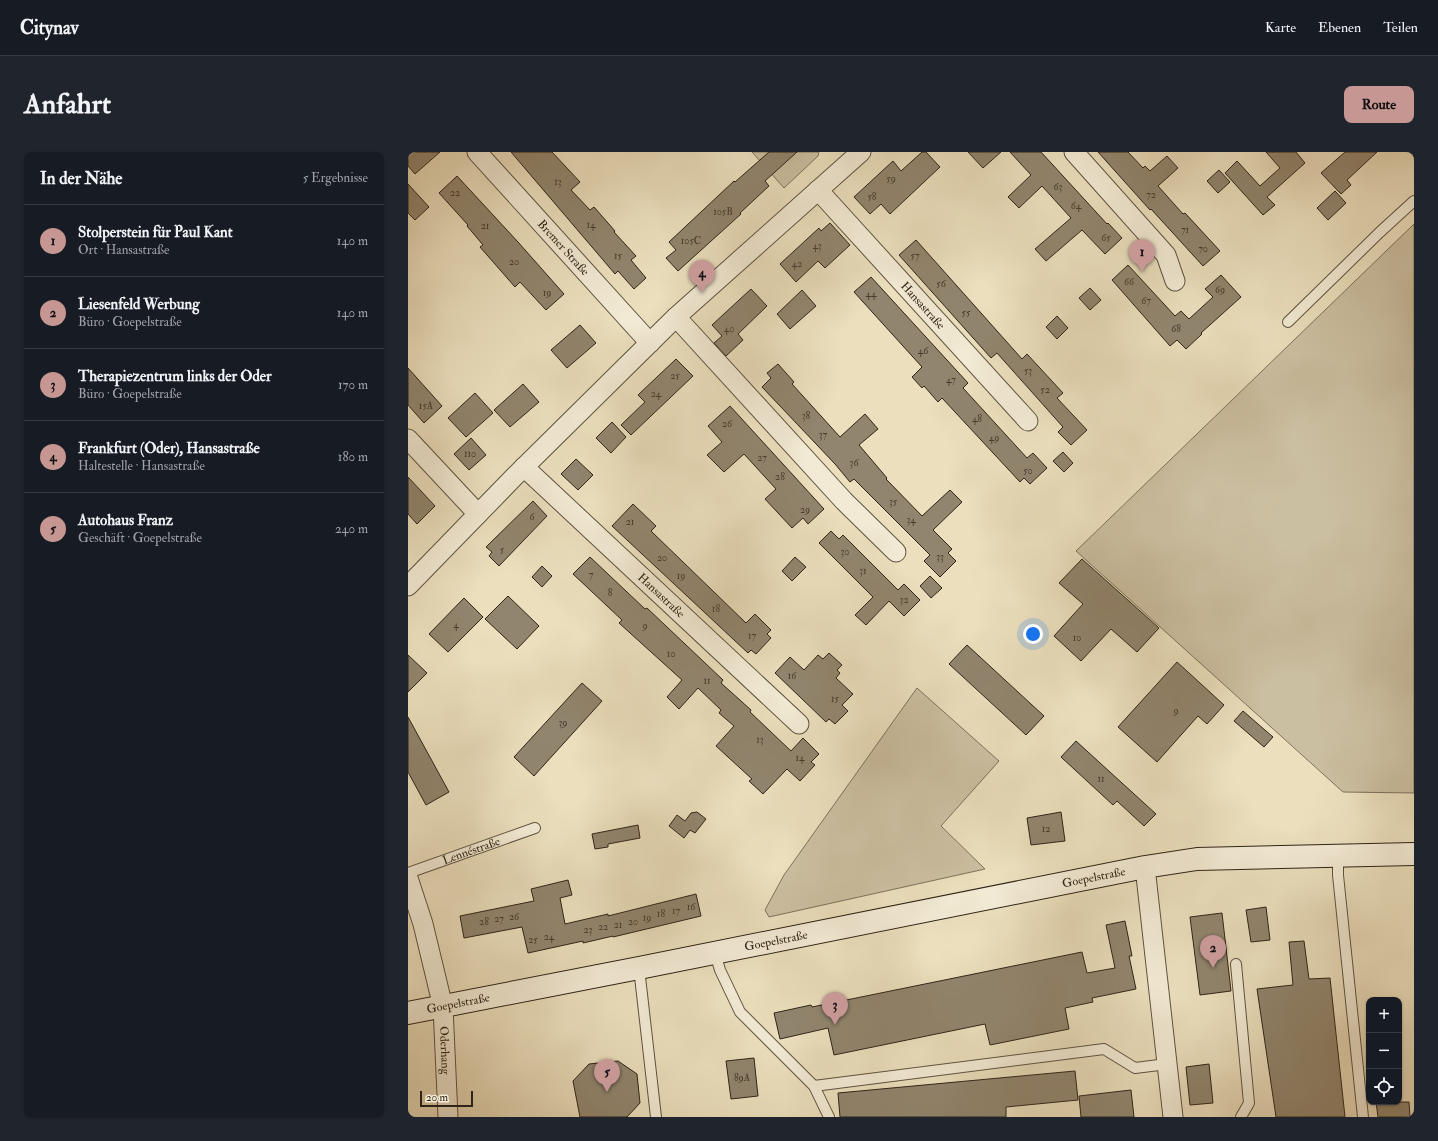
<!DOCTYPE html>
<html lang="de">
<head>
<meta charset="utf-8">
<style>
  :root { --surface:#171b24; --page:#20242c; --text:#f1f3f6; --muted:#9ea1a6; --line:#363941; --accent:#c59692 }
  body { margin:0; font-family:"IM FELL Double Pica",serif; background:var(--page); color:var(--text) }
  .controls { position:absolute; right:12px; bottom:12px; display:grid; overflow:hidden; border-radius:8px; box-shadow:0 1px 3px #0004 }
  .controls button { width:36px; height:36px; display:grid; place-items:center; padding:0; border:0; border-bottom:1px solid var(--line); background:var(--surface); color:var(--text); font:20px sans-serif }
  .scale { position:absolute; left:12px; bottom:10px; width:53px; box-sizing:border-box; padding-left:4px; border:2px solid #2f2418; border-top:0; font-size:11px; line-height:14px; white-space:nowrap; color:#2f2418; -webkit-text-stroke:3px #f2ead4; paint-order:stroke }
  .you { position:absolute; left:625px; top:482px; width:14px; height:14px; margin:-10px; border:3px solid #fff; border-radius:50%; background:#1a73e8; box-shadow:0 0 0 6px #1a73e833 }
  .badge { display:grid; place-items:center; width:26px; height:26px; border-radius:50%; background:var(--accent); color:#111; font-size:13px; font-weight:700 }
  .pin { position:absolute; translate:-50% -33px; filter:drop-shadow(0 1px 2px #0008) }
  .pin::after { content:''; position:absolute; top:21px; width:14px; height:12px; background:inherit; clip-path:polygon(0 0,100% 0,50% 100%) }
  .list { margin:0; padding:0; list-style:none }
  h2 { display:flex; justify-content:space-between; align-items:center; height:52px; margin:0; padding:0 16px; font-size:17px }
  h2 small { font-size:13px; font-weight:400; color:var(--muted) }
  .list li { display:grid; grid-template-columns:26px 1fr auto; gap:12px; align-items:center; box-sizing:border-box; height:72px; padding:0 16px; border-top:1px solid var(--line) }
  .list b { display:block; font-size:15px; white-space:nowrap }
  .list p { margin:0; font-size:13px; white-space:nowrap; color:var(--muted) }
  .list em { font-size:13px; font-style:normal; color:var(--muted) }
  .icon { flex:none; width:22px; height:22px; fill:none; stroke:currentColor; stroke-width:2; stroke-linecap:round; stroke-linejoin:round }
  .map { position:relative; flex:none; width:1006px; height:965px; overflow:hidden; border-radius:8px }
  header { display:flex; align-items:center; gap:24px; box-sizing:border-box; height:56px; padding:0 20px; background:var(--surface); border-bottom:1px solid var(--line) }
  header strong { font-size:19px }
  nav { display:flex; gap:22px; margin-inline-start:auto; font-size:14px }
  .intro { display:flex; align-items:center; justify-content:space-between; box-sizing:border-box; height:96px; padding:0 24px }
  h1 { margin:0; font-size:28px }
  .button { padding:10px 18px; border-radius:8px; background:var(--accent); color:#111; font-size:14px; font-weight:700 }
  main { display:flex; gap:24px; padding:0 24px }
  aside { flex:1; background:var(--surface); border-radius:8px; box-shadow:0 1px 3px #0004 }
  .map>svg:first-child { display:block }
  .green { fill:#cbbfa1; stroke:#7d725c }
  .building { fill:#91856e; stroke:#2f2418 }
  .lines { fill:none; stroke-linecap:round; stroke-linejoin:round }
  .lane-casing { stroke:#5e5341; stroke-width:12 }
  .street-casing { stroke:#5e5341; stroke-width:21 }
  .secondary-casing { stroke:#2f2418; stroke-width:24 }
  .lane { stroke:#f2ead4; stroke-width:10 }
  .street { stroke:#f2ead4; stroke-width:19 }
  .secondary { stroke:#f2ead4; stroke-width:22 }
  .labels { text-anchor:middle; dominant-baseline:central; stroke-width:3; stroke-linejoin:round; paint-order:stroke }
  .number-label { font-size:10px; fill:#483c2e }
  .street-label { font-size:12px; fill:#2f2418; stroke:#f2ead4 }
</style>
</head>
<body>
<header>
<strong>Citynav</strong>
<nav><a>Karte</a><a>Ebenen</a><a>Teilen</a></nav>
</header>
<div class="intro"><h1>Anfahrt</h1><a class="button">Route</a></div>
<main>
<aside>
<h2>In der Nähe<small>5 Ergebnisse</small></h2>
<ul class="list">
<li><span class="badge">1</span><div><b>Stolperstein für Paul Kant</b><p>Ort · Hansastraße</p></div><em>140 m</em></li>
<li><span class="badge">2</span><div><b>Liesenfeld Werbung</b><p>Büro · Goepelstraße</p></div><em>140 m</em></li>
<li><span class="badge">3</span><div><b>Therapiezentrum links der Oder</b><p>Büro · Goepelstraße</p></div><em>170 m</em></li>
<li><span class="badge">4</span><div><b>Frankfurt (Oder), Hansastraße</b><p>Haltestelle · Hansastraße</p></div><em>180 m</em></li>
<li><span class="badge">5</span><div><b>Autohaus Franz</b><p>Geschäft · Goepelstraße</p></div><em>240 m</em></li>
</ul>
</aside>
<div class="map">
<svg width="1006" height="965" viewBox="0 0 1006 965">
  <rect width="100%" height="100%" fill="#ebdfbd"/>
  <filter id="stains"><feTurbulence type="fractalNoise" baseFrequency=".005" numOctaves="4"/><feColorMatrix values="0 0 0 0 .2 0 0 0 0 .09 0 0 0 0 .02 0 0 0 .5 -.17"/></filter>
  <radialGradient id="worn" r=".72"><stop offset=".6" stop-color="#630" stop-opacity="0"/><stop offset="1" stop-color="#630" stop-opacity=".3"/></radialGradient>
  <g class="green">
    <path d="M344 0H411L410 4 376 36Z"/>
    <path d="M1006 72V641L935 640 668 399Z"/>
    <path d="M509 536 591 609 533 674 577 717 361 765 357 758 376 723Z"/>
  </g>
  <g class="building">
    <path d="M0 0H32L7 22 0 14Z"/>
    <path d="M103 0H144L172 30 163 38 182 58 186 55 207 79 206 80 228 104 223 108 238 126 226 137 210 119 207 122Z"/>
    <path d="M361 0H389L357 29 361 34 332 61 333 62 270 119 258 106 268 98 261 90 326 29 327 30Z"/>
    <path d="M514 0H518L532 15 482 62 473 52 462 62 446 45 485 9 493 19Z"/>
    <path d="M560 0H593L575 16Z"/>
    <path d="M602 0H633L699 72 700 71 714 86 697 102 674 78 638 109 627 97 663 66 634 34 611 56 600 45 623 23Z"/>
    <path d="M690 0H720L735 16 737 14 742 19 759 4 770 16 750 34 775 62 777 61 812 99 795 114 743 57 742 58Z"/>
    <path d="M858 0H888L897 11 859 45 867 53 855 63 817 21 829 9 852 34 872 16Z"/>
    <path d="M937 0H969L939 28 943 33 933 42 913 21Z"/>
    <path d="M811 18 822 30 810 41 799 29Z"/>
    <path d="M49 24 110 90 156 142 138 158 112 130 107 135 72 95 75 93 59 74 60 73 31 41Z"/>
    <path d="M0 32 21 55 7 68 0 61Z"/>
    <path d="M927 39 938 51 920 68 909 56Z"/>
    <path d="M422 71 442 93 417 116 410 109 388 130 372 112 411 76 413 79Z"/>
    <path d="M508 88 614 207 619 202 655 241 649 246 679 278 663 293 650 280 655 275 589 201 583 206 491 103Z"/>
    <path d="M720 113 767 164 773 159 781 167 805 145 797 137 813 123 833 145 793 181 794 182 778 197 769 188 762 194 704 128Z"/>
    <path d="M463 125 560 231 555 236 619 306 625 301 639 316 622 332 616 326 612 330 534 246 530 250 516 234 514 236 504 225 514 215 446 140Z"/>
    <path d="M682 136 693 148 682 158 671 146Z"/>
    <path d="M343 137 359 154 330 182 335 188 318 204 306 191 314 184 304 173Z"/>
    <path d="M394 138 408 154 382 177 369 162Z"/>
    <path d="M649 164 660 176 649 187 638 175Z"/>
    <path d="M172 173 188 191 159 216 143 198Z"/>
    <path d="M268 207 285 224 223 283 213 273 237 250 230 243Z"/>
    <path d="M370 212 386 230 384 232 432 285 457 262 470 277 451 293 479 326 478 327 514 364 542 338 554 350 525 378 544 397 540 401 548 409 532 425 516 409 522 403 446 327 442 330 427 312 354 235 363 226 359 221Z"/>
    <path d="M0 216 34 254 16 271 0 253Z"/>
    <path d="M115 232 131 250 102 275 86 258Z"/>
    <path d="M67 241 85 261 58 285 40 266Z"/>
    <path d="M322 254 416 357 400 372 395 366 384 376 357 347 368 337 336 302 316 320 299 303 314 290 300 274Z"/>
    <path d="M204 270 218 285 203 301 188 286Z"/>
    <path d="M63 286 78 303 61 318 46 302Z"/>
    <path d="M655 300 665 311 656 320 645 309Z"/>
    <path d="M168 307 185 323 170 338 153 322Z"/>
    <path d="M0 325 27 354 9 372 0 362Z"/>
    <path d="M125 349 139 364 91 414 81 404 84 400 78 395Z"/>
    <path d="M225 352 248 374 243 379 338 471 347 462 363 478 359 482 363 486 348 502 343 498 340 501 204 374Z"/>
    <path d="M423 379 431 387 435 383 490 438 496 432 512 448 496 464 481 449 458 473 447 463 465 445 411 391Z"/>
    <path d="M182 405 237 457 239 456 315 528 313 531 343 558 342 560 383 599 395 586 411 602 403 610 407 613 392 629 379 617 355 642 341 629 344 627 308 594 326 574 311 561 313 558 290 536 271 557 259 545 274 528 211 471 214 468 165 422Z"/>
    <path d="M387 405 398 415 384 429 374 419Z"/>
    <path d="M674 407 751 476 729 500 703 477 673 509 646 484 675 452 651 431Z"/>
    <path d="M134 414 144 424 134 435 124 425Z"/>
    <path d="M522 424 534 436 523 446 512 434Z"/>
    <path d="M100 444 131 474 109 497 77 467Z"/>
    <path d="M56 446 75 465 40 500 21 482Z"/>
    <path d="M559 493 636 564 618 583 541 512Z"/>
    <path d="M421 501 434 513 429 518 432 521 428 526 445 542 434 553 440 559 427 572 421 567 418 570 367 521 382 505 396 518 410 503 415 507Z"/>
    <path d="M0 503 19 521 0 540Z"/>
    <path d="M769 510 816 553 799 572 790 564 749 610 710 575Z"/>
    <path d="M174 531 194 549 126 624 106 605Z"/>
    <path d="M835 559 865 585 856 595 826 569Z"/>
    <path d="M0 565 41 640 18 653 0 620Z"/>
    <path d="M668 589 748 662 736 674 709 649 705 653 653 605Z"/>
    <path d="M289 660 298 667 287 681 282 678 276 686 261 674 269 663 277 669 283 661Z"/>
    <path d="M653 660 657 689 623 693 619 666Z"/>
    <path d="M230 673 232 686 200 692V695L187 697 184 682Z"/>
    <path d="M160 728 164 743 152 746 157 772 200 762V764L288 742 293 764 205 785V784L175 791V789L120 801 114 775 56 786 52 764 126 749 123 737Z"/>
    <path d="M858 755 862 788 843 790 838 758Z"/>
    <path d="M814 761 823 839 792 843 782 765Z"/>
    <path d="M717 769 724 804H721L728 837 684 846 685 850 657 856 661 877 582 893 577 872 426 903 420 876 372 887 366 861 403 853 404 855 674 800 679 821 707 816 698 773Z"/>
    <path d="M896 789 901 827 922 826 937 965H868L849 837 885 833 881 790Z"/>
    <path d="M346 906 350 944 323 947 318 909Z"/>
    <path d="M210 909 229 922 232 951 219 965H172L165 929 181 912Z"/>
    <path d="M801 912 805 951 782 953 778 915Z"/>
    <path d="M667 919 670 948 598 955V965H432L430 941Z"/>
    <path d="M723 938 726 965H673L671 944Z"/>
    <path d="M968 950H1001L1002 965H970Z"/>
  </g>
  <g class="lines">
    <g class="lane-casing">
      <g id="lane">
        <path d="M880 170 972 80 1006 49"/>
        <path d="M930 703V723L955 965"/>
        <path id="s1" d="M0 721 127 676"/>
        <path d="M307 801 312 818 332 860 406 934 421 965"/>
        <path d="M828 812 841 951 833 965"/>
        <path d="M231 816 248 965"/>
        <path d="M406 934 696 897 727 916 759 912"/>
      </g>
    </g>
    <g class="street-casing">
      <g id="street">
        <path id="s2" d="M69 0 242 191"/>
        <path d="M666 0 758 103 767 129"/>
        <path id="s3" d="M410 38 620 269"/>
        <path d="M268 165 436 349 488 400"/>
        <path d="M0 287 70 362"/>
        <path id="s4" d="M116 315 391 572"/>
        <path d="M0 434 107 324 268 165 453 0"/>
        <path d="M737 715 765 965"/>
        <path id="s5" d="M0 726 15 772 35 855 40 965"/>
      </g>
    </g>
    <g class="secondary-casing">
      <g id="secondary">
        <path id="s6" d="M0 861 231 816 737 715 789 707 1006 702"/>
      </g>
    </g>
    <use href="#lane" class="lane"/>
    <use href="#street" class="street"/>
    <use href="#secondary" class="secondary"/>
  </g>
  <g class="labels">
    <g class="number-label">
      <text x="483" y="27">59</text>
      <text x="150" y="30">13</text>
      <text x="650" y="35">63</text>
      <text x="47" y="41">22</text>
      <text x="743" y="43">72</text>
      <text x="464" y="45">58</text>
      <text x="668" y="54">64</text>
      <text x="315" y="60">105B</text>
      <text x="183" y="73">14</text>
      <text x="77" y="74">21</text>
      <text x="777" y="78">71</text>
      <text x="698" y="86">65</text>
      <text x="283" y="89">105C</text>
      <text x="409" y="94">43</text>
      <text x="795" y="97">70</text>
      <text x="210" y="104">15</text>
      <text x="507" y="104">57</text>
      <text x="106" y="110">20</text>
      <text x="389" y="112">42</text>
      <text x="721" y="130">66</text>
      <text x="533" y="132">56</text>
      <text x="812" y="138">69</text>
      <text x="139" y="141">19</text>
      <text x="463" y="142">44</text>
      <text x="738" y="149">67</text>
      <text x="558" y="161">55</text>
      <text x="321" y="177">40</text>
      <text x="768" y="177">68</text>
      <text x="515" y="199">46</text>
      <text x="620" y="219">53</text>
      <text x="267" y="224">25</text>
      <text x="543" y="228">47</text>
      <text x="637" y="238">52</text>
      <text x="248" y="242">24</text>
      <text x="18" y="254">15A</text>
      <text x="398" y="264">38</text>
      <text x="569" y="267">48</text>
      <text x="319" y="272">26</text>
      <text x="415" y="283">37</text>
      <text x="586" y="286">49</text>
      <text x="62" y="302">110</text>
      <text x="354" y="306">27</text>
      <text x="446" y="311">36</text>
      <text x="620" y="319">50</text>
      <text x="372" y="325">28</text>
      <text x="485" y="350">35</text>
      <text x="397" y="358">29</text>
      <text x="124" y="365">6</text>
      <text x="503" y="368">34</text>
      <text x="222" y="370">21</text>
      <text x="94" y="398">5</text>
      <text x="437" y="400">30</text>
      <text x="532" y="405">33</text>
      <text x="254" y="406">20</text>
      <text x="455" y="419">31</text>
      <text x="183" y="423">7</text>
      <text x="273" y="424">19</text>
      <text x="202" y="441">8</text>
      <text x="496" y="448">32</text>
      <text x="308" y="457">18</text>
      <text x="48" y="473">4</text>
      <text x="237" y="474">9</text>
      <text x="344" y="484">17</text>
      <text x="669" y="486">10</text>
      <text x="263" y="502">10</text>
      <text x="384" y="524">16</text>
      <text x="299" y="529">11</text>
      <text x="427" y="547">15</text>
      <text x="768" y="559">9</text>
      <text x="155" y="571">39</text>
      <text x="352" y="588">13</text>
      <text x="392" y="606">14</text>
      <text x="693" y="627">11</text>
      <text x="638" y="677">12</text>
      <text x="283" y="755">16</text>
      <text x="268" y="759">17</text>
      <text x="253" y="762">18</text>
      <text x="106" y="765">26</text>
      <text x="239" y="766">19</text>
      <text x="91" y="767">27</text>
      <text x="76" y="770">28</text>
      <text x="225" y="770">20</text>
      <text x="210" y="773">21</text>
      <text x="195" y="775">22</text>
      <text x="180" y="778">23</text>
      <text x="141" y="785">24</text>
      <text x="125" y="788">25</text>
      <text x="334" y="926">89A</text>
    </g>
    <g class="street-label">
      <text stroke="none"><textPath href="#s2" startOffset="129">Bremer Straße</textPath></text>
      <text stroke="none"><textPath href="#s3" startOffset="156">Hansastraße</textPath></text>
      <text stroke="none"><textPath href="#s4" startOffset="188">Hansastraße</textPath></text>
      <text stroke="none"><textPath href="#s1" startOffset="67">Lennéstraße</textPath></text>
      <text stroke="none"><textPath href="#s6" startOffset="699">Goepelstraße</textPath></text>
      <text stroke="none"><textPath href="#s6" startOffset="375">Goepelstraße</textPath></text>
      <text stroke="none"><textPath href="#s6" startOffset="51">Goepelstraße</textPath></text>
      <text stroke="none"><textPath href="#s5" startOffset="177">Oderhang</textPath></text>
    </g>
  </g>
  <rect width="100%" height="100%" filter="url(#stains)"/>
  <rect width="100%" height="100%" fill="url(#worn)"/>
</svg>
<div class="controls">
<button>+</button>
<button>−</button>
<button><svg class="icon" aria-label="locate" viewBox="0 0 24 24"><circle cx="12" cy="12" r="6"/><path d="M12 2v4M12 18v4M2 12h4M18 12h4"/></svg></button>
</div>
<div class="scale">20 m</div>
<div class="you"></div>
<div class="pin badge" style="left:734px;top:120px">1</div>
<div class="pin badge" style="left:805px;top:816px">2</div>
<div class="pin badge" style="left:427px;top:873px">3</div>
<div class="pin badge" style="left:294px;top:141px">4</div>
<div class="pin badge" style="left:199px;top:940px">5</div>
</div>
</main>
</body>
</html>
